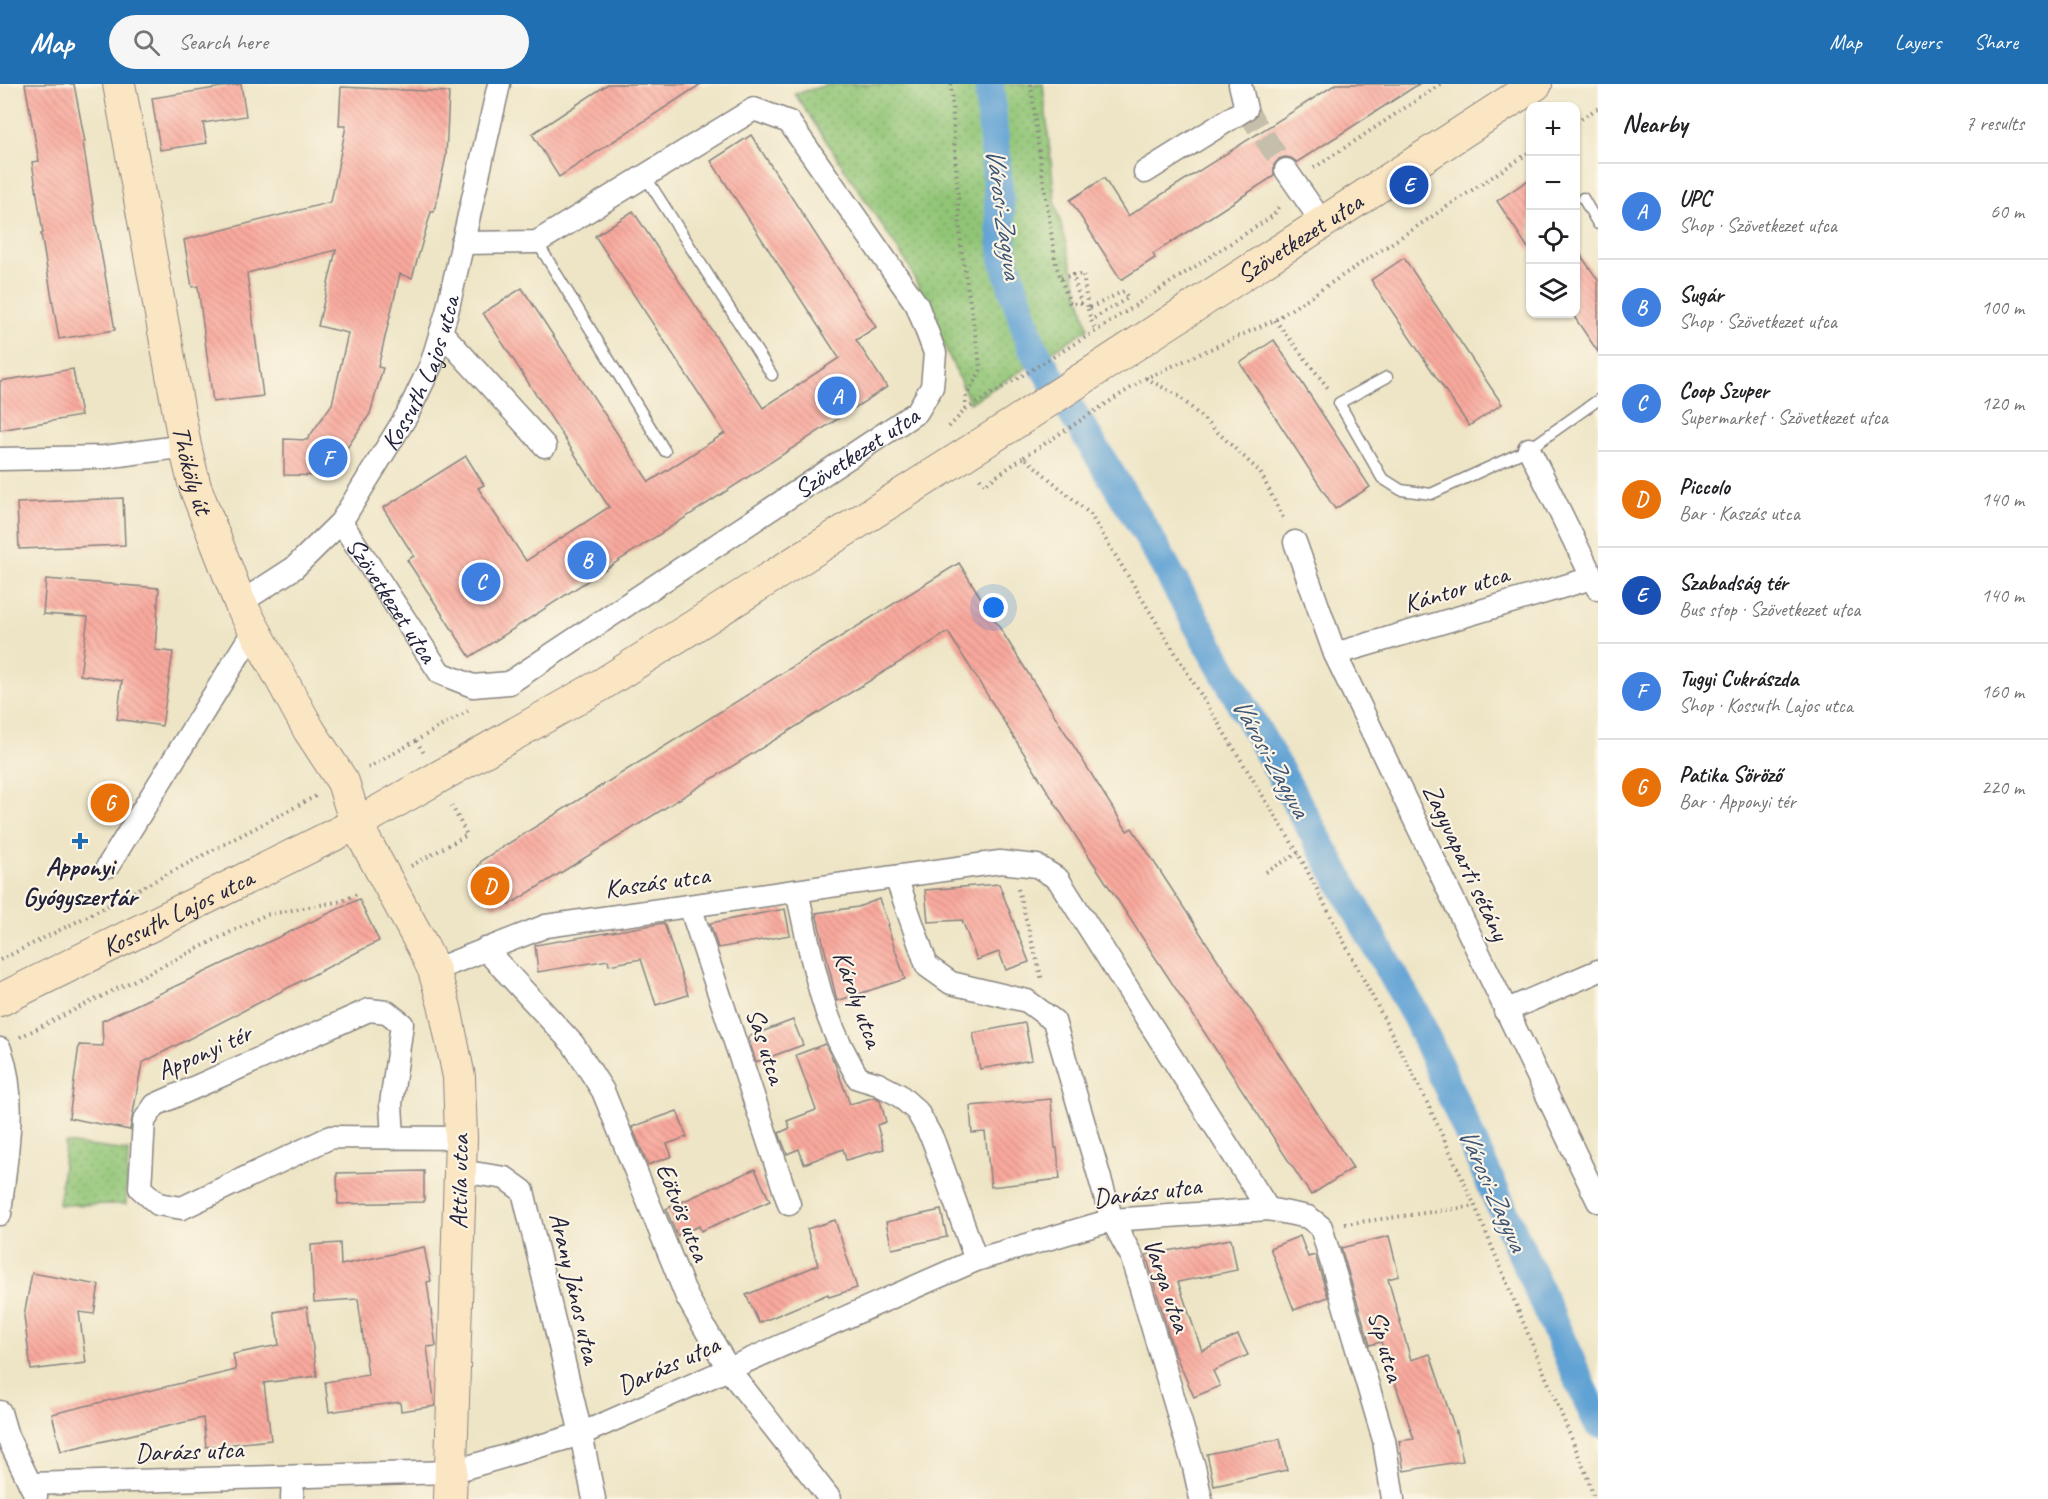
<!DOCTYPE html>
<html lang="en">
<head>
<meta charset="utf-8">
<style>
  :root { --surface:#fff; --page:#f6f6f6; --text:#202124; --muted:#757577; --line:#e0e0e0; --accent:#1f6fb2 }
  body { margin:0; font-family:Caveat,sans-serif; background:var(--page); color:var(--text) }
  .controls { position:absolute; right:18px; top:18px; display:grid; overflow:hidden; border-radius:12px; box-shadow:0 2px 4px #0004 }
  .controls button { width:54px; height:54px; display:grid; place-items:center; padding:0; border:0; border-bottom:2px solid var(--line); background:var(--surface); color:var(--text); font:30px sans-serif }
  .you { position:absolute; left:994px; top:524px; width:21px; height:21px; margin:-15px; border:4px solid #fff; border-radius:50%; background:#1a73e8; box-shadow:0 0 0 9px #1a73e833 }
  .badge { display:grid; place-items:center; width:39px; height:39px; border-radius:50%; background:var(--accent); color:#fff; font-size:20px; font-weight:700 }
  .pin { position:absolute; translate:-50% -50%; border:3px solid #fff; box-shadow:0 2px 6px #0006 }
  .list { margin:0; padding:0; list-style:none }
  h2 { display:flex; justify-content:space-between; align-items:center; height:78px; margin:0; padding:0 24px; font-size:26px }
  h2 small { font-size:20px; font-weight:400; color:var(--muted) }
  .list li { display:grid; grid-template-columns:39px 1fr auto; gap:18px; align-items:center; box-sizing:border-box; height:96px; padding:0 24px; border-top:2px solid var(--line) }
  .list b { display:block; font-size:22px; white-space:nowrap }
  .list p { margin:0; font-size:20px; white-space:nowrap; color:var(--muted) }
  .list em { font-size:20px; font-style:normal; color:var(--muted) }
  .icon { flex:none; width:33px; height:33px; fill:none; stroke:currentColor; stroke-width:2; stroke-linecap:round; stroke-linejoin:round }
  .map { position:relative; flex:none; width:1598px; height:1415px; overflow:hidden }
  header { display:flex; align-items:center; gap:36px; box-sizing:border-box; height:84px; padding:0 30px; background:var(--accent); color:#fff }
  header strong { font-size:28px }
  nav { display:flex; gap:33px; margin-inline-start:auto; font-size:21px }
  .search { width:420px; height:54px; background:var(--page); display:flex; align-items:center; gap:15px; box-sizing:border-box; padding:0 21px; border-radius:33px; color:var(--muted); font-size:22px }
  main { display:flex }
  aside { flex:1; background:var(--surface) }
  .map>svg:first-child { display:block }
  .park { fill:url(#park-dots); stroke:#5a7458; stroke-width:1.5 }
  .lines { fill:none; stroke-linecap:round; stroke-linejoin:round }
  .canal { stroke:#60a2d4; stroke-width:30 }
  .building { fill:url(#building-back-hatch) }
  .street-tunnel { stroke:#c5beaa; stroke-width:22; stroke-dasharray:22 11; stroke-linecap:butt }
  .lane-casing { stroke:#888480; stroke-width:13 }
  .street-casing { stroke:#888480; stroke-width:25 }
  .secondary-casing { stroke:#888480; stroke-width:34 }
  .path { stroke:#888480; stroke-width:4; stroke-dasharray:1.5 4.5; stroke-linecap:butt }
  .lane { stroke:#fff; stroke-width:10 }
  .street { stroke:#fff; stroke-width:22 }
  .secondary { stroke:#fbe6c4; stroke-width:32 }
  .poi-dot { fill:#1f6fb2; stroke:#fcf5e5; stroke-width:2 }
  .labels { text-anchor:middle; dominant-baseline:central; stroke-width:4.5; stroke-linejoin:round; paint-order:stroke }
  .street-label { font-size:26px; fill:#22223b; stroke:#fcf5e5 }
  .poi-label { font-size:26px; font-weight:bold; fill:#22223b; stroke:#fcf5e5 }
  .water-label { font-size:27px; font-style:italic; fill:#3b5578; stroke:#fcf5e5 }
</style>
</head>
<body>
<header>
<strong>Map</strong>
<div class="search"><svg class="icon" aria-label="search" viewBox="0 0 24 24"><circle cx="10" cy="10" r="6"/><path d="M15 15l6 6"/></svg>Search here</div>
<nav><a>Map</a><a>Layers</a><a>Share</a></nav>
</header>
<main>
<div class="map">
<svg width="1598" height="1415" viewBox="0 0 1598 1415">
  <defs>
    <pattern id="park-dots" width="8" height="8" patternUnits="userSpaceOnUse" patternTransform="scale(1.5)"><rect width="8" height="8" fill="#91c576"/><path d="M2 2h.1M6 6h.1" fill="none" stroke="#76a062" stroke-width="1.8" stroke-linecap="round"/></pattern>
    <pattern id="building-back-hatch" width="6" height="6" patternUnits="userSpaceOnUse" patternTransform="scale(1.5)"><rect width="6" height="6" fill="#f9a99d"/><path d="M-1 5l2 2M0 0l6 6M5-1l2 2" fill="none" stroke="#d59188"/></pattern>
  </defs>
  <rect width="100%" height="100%" fill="#fcf5e5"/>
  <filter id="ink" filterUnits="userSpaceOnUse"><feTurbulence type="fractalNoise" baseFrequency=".0167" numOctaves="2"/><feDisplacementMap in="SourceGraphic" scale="12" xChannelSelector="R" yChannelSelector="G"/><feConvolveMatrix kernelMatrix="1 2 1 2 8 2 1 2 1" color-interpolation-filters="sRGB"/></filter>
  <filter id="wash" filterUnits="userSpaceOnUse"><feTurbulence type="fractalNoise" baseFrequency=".008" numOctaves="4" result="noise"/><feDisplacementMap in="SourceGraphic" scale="24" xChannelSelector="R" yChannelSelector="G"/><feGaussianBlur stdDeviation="1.35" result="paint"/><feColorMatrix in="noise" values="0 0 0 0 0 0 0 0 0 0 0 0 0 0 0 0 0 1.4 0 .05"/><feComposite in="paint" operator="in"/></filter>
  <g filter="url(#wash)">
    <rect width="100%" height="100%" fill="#eee5c6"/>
    <g class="park">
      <path d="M830 0H1043L1055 117 1088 245 970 319 909 182 795 10Z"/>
      <path d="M65 1059 128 1067 126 1120 59 1121Z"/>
    </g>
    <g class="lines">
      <path class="canal" d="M989 0 1004 175 1032 263 1146 448 1417 934 1598 1339"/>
    </g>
    <g id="blocks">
      <g class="building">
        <path d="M25 0H74L85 58H83L96 140 115 246 59 255 41 150 43 149 32 78 39 77Z"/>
        <path d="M241 0 246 32 203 39 207 59 160 66 152 14Z"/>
        <path d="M608 0H701L559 93 532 50Z"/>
        <path d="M1336 0H1419L1297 78 1291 74 1285 73 1279 75 1274 81V92L1153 170 1155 174 1121 196 1070 116 1104 94 1128 132Z"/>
        <path d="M341 3 449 8 446 72 434 128H431L412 194 400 190 378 283 383 284 370 330 328 392 284 391V355L307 356 332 320 348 249 318 242 336 166 247 189 263 312 213 318 198 202 192 203 184 156 331 118 346 42H339Z"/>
        <path d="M751 51 876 243 856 256 887 303 470 573 407 476 414 472 383 424 466 372 484 401 478 404 526 477 609 423 483 229 522 204 649 398 725 349 595 152 633 127 763 324 839 274 711 77Z"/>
        <path d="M1530 95V167L1497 117Z"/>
        <path d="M1575 163 1598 196V268L1575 234Z"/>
        <path d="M1404 174 1502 320 1469 342 1371 196Z"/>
        <path d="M1274 256 1370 403 1335 425 1240 279Z"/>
        <path d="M73 285 81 332 0 346V297Z"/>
        <path d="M123 414 125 461 19 465 17 419Z"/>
        <path d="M959 479 1127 747 1132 744 1353 1084 1311 1111 1075 751 948 548 509 821 491 822 473 791 482 776Z"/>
        <path d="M46 495 159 504 155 566 173 568 162 642 117 635 122 597 80 591 88 533 43 530Z"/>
        <path d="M999 800 1029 878 1006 886 999 868 977 876 962 836 928 838 925 806Z"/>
        <path d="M359 815 379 857 142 979 130 1046 69 1034 79 961 103 962 102 937Z"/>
        <path d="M879 815 889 841H887L905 895 837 917 816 829 858 823Z"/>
        <path d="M785 825 790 851 718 864 710 839Z"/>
        <path d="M664 839 688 911 656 921 641 875 609 881 608 876 538 888 535 861Z"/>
        <path d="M793 936 803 961 756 978 748 953Z"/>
        <path d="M1025 939 1032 976 980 985 973 949Z"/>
        <path d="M825 960 835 980 850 1020 875 1013 880 1016 886 1038 877 1041 884 1065 846 1076 843 1065 804 1080 799 1065 787 1070 779 1049 790 1044 787 1037 816 1026 796 971Z"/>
        <path d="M1051 1015 1055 1064H1057L1060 1095 991 1103 985 1048 972 1049 970 1022Z"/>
        <path d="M677 1027 687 1053 667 1060 672 1072 648 1081 632 1043Z"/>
        <path d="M755 1085 770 1117 701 1147 699 1142 677 1152 666 1125Z"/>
        <path d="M424 1087V1118L338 1120 337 1089Z"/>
        <path d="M941 1126 947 1153 892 1165 886 1138Z"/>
        <path d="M835 1136 857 1204 829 1213 828 1210 759 1239 746 1211 818 1181 807 1145Z"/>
        <path d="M1300 1152 1308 1173 1315 1171 1328 1213 1294 1226 1270 1164Z"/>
        <path d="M1389 1152 1399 1192 1388 1195 1411 1276 1430 1270 1456 1348 1457 1347 1463 1377 1404 1387 1399 1357 1414 1355 1381 1258 1370 1261 1341 1164Z"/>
        <path d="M1231 1155 1237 1186 1178 1198 1202 1267 1238 1251 1248 1271 1213 1287 1220 1302 1194 1313 1173 1265 1146 1171Z"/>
        <path d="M340 1159 341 1181 424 1163 431 1197 427 1198 436 1262 427 1263 435 1322 401 1327 400 1318 329 1328 325 1298 368 1291 358 1215 314 1218 311 1161Z"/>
        <path d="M32 1189 99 1201 94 1230 79 1228 86 1279 31 1286 24 1232Z"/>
        <path d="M307 1223 317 1292 264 1299 271 1356 206 1363 203 1334 61 1367 52 1330 236 1286 233 1270 279 1261 274 1228Z"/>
        <path d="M1280 1355 1287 1386 1214 1402 1207 1370Z"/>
      </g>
    </g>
  </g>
  <g filter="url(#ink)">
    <use href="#blocks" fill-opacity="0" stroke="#888480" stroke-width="1.5"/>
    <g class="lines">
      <path class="street-tunnel" d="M1246 25 1286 86"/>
      <g class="lane-casing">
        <g id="lane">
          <path d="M645 92 772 291"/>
          <path d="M1583 114 1598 140"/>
          <path d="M537 158 665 367"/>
          <path d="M1387 293 1339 319 1382 394 1401 406 1431 410 1529 365 1598 316"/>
        </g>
      </g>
      <g class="street-casing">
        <g id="street">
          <path d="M1286 86 1322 138"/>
          <path d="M1145 88 1246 25 1240 0"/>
          <path d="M441 248 545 362"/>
          <path d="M1529 365 1598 505"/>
          <path d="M0 375 105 373 185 362"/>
          <path id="s1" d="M341 438 440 589 473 602 509 599 917 328 932 303 935 269 917 221 789 38 754 25 537 158 462 159"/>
          <path d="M1295 458 1335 570 1598 1117"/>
          <path id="s2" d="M240 519 294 484 341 438 407 331 431 281 447 228 499 0"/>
          <path d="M1335 570 1592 494"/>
          <path d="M108 782 254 546"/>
          <path d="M896 793 927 882 951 899 1027 917 1054 937 1112 1136 1131 1171 1194 1383 1201 1415"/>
          <path d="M797 807C806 847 813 887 826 926 834 950 846 972 858 994L878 1000 899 1011 917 1027 933 1056 976 1176"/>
          <path d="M690 822 789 1120"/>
          <path d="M485 865 573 960 603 1007 687 1213 729 1286 830 1415"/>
          <path d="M434 886 546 842 1000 778 1037 782 1058 795 1268 1125"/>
          <path d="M1505 927 1598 887"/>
          <path d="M0 965C19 1017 5 1076 0 1130"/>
          <path d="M393 1054 391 1020 402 940 387 928 369 926 155 1021 144 1037 140 1104 158 1120 182 1124 331 1053 461 1054"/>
          <path d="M460 1087 505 1094 523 1107 581 1350 594 1415"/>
          <path d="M0 1328 7 1352 36 1412"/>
          <path d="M30 1400 451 1388 581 1350 976 1176 1112 1136 1268 1125 1308 1133 1321 1143 1384 1356 1393 1415"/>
          <path d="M292 1415 293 1393"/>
        </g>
      </g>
      <g class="secondary-casing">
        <g id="secondary">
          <path id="s3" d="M119 0 185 362 195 403 240 519 309 646 343 698 356 740 422 861 434 886 445 924 459 993 461 1054 450 1415"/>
          <path id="s4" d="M0 916 356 740 601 601 1013 340 1536 0"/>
        </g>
      </g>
      <g class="path">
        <path d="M951 0 961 163 981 286 966 312 965 326"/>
        <path d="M1031 0 1038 61 1056 181 1070 220 1081 219 1073 191 1083 190 1088 225 1124 207 1128 214 1091 236 1096 247"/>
        <path d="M1576 38 1598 24"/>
        <path d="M1314 84 1441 0"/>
        <path d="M1061 194 1073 191"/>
        <path d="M1088 225 1091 236"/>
        <path d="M1275 236 1328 304"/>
        <path d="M1146 294 1180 313 1260 388 1284 436"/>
        <path d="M949 343 965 326 1096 247 1274 131 1279 121"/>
        <path d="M1024 373 1146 294 1275 236 1530 68"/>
        <path d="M980 394 984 401 1024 373 1090 430 1298 769 1424 1012 1475 1122 1587 1392 1594 1415"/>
        <path d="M416 657 424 669"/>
        <path d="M368 684 468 627"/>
        <path d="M411 782 467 751 450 718"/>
        <path d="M1266 788 1298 769"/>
        <path d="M1018 805 1042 896"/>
        <path d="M0 876 78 837 316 712"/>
        <path d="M20 953 265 831 342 817 359 809"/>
        <path d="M1345 1140 1475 1122"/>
      </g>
      <use href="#lane" class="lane"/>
      <use href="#street" class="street"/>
      <use href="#secondary" class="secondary"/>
    </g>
  </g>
  <path class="poi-dot" d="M77 748h6v6h6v6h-6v6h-6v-6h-6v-6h6z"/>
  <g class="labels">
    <g class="street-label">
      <text stroke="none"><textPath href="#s4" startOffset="1508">Szövetkezet utca</textPath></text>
      <text stroke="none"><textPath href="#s2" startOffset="300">Kossuth Lajos utca</textPath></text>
      <text stroke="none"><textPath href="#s1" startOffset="669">Szövetkezet utca</textPath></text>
      <text stroke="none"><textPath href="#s3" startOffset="393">Thököly út</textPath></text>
      <text transform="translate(1456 505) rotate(-17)">Kántor utca</text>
      <text stroke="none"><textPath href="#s1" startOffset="93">Szövetkezet utca</textPath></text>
      <text transform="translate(1466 778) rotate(65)">Zagyvaparti sétány</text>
      <text transform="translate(657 798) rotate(-8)">Kaszás utca</text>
      <text stroke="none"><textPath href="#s4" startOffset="198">Kossuth Lajos utca</textPath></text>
      <text transform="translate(858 915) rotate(70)">Károly utca</text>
      <text transform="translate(766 962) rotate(72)">Sas utca</text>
      <text transform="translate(204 968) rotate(-24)">Apponyi tér</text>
      <text transform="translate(459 1098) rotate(-89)">Attila utca</text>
      <text transform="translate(1147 1108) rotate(-7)">Darázs utca</text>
      <text transform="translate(683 1128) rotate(68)">Eötvös utca</text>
      <text transform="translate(1167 1201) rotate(71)">Varga utca</text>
      <text transform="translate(575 1204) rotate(77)">Arany János utca</text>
      <text transform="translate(1386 1262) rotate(74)">Síp utca</text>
      <text transform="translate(668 1281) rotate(-24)">Darázs utca</text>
      <text transform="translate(189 1367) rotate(-2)">Darázs utca</text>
    </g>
    <g class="poi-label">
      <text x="80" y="782">Apponyi<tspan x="80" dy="30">Gyógyszertár</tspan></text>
    </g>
    <g class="water-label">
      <text transform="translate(1004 129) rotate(82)">Városi-Zagyva</text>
      <text transform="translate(1271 673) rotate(61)">Városi-Zagyva</text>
      <text transform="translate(1493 1105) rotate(66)">Városi-Zagyva</text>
    </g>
  </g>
</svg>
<div class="controls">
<button>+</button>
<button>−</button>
<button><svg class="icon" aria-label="locate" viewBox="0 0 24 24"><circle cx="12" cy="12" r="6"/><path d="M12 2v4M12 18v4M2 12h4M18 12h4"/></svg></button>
<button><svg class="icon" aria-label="layers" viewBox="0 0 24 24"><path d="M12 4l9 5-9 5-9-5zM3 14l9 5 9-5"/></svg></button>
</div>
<div class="you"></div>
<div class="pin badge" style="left:837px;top:312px;background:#3f7fe0">A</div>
<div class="pin badge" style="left:587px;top:476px;background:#3f7fe0">B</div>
<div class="pin badge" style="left:481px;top:498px;background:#3f7fe0">C</div>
<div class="pin badge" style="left:490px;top:802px;background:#e8710a">D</div>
<div class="pin badge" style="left:1409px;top:101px;background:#1a4fb4">E</div>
<div class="pin badge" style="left:328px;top:374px;background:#3f7fe0">F</div>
<div class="pin badge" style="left:110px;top:719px;background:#e8710a">G</div>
</div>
<aside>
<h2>Nearby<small>7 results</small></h2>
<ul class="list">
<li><span class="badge" style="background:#3f7fe0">A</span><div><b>UPC</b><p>Shop · Szövetkezet utca</p></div><em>60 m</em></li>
<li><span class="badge" style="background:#3f7fe0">B</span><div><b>Sugár</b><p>Shop · Szövetkezet utca</p></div><em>100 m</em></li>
<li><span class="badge" style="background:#3f7fe0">C</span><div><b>Coop Szuper</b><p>Supermarket · Szövetkezet utca</p></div><em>120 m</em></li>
<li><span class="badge" style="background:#e8710a">D</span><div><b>Piccolo</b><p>Bar · Kaszás utca</p></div><em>140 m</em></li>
<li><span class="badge" style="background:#1a4fb4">E</span><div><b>Szabadság tér</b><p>Bus stop · Szövetkezet utca</p></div><em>140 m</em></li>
<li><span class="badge" style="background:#3f7fe0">F</span><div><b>Tugyi Cukrászda</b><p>Shop · Kossuth Lajos utca</p></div><em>160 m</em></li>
<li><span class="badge" style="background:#e8710a">G</span><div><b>Patika Söröző</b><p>Bar · Apponyi tér</p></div><em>220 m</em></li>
</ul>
</aside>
</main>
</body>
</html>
